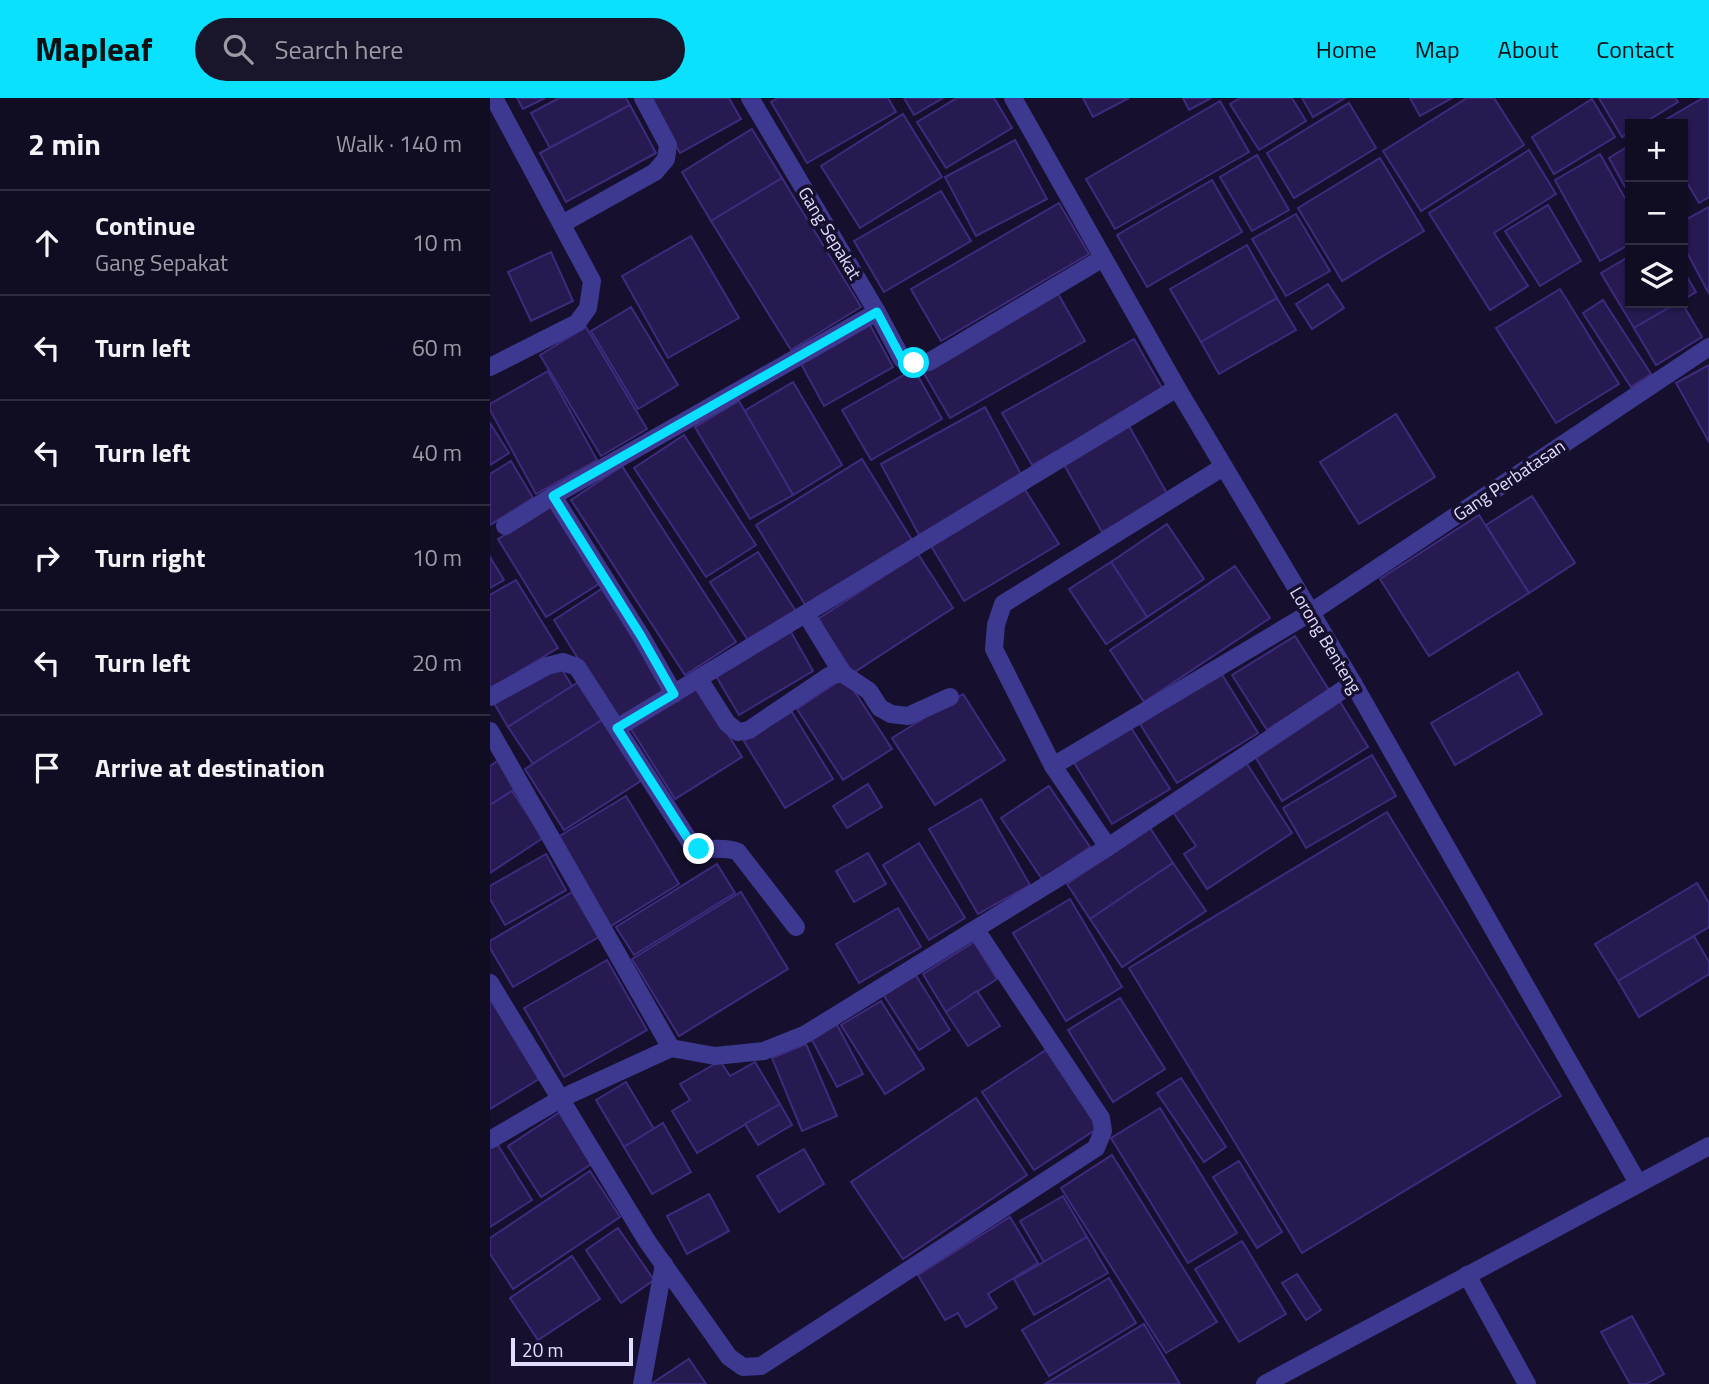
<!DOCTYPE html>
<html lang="en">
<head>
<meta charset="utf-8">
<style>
  :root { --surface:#100c22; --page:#19152a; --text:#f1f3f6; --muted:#9c9ba5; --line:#302c40; --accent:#09e1ff }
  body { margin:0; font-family:"Titillium Web",sans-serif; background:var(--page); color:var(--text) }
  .controls { position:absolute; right:21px; top:21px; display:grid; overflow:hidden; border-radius:0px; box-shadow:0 2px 5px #0004 }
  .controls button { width:63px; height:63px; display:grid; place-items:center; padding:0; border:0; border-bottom:2px solid var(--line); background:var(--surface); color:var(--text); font:35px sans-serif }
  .scale { position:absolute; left:21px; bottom:18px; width:122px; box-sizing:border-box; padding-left:7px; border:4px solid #e1ddff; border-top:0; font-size:19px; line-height:24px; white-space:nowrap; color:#e1ddff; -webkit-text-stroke:5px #16102e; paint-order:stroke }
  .stop { position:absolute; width:21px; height:21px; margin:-16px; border:5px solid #09e1ff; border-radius:50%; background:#fff }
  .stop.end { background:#09e1ff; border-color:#fff; box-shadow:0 2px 7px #0008 }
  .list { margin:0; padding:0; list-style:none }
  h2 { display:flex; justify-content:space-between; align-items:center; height:91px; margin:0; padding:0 28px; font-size:30px }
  h2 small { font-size:23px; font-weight:400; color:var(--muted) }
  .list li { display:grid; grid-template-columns:46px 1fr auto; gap:21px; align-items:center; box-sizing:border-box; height:105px; padding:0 28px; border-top:2px solid var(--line) }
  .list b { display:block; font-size:26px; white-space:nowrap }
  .list p { margin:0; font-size:23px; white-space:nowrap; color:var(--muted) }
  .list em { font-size:23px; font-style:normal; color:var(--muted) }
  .icon { flex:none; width:38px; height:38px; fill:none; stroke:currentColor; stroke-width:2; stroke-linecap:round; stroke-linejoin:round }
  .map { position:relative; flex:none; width:1219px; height:1286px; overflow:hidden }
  header { display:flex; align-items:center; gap:42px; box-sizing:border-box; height:98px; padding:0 35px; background:var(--accent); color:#111 }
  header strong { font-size:33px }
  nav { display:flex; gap:38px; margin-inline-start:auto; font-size:24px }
  .search { width:490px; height:63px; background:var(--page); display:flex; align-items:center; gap:18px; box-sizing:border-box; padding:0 24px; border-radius:38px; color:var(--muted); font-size:26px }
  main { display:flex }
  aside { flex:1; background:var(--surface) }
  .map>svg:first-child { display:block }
  .building { fill:#261a50; stroke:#3d2b7e; stroke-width:2 }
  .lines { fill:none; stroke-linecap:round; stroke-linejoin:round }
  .minor { stroke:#3d3890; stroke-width:18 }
  .route { stroke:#09e1ff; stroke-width:9 }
  .labels { text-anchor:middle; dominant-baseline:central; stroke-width:7; stroke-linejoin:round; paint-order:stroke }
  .street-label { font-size:18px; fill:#e1ddff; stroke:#16102e }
</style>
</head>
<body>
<header>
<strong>Mapleaf</strong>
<div class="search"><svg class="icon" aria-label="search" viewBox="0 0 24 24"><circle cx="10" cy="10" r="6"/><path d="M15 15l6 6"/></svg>Search here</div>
<nav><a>Home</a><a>Map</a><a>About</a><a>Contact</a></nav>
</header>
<main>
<aside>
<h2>2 min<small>Walk · 140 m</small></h2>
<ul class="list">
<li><svg class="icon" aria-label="ahead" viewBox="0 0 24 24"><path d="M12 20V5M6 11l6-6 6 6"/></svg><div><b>Continue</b><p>Gang Sepakat</p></div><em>10 m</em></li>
<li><svg class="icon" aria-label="left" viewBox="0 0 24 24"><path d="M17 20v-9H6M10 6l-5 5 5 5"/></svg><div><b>Turn left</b></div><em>60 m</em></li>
<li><svg class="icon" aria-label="left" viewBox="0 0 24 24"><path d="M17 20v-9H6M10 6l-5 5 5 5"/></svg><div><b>Turn left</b></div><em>40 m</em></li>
<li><svg class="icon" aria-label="right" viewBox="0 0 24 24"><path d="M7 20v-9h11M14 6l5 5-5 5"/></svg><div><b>Turn right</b></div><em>10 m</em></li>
<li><svg class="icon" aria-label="left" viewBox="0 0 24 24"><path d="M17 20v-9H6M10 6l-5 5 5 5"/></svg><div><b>Turn left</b></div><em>20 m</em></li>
<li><svg class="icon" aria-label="arrive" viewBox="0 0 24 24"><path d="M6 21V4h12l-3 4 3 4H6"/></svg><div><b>Arrive at destination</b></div></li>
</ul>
</aside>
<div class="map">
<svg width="1219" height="1286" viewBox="0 0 1219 1286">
  <rect width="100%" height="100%" fill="#16102e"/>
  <g class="building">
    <path d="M27 0H55L33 11Z"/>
    <path d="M69 0H136L140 7 60 50 41 15Z"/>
    <path d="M159 0H239L251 21 190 55Z"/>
    <path d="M288 0H398L406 14 317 65 281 4Z"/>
    <path d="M414 0H453L424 17Z"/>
    <path d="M467 0H504L522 30 456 70 427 24Z"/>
    <path d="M593 0H639L603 19Z"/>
    <path d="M693 0H721L699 12Z"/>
    <path d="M750 0H802L816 23 769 52 740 6Z"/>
    <path d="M812 0H855L823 19Z"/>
    <path d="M920 0H962L930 18Z"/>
    <path d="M977 0H1004L1034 47 931 113 893 53Z"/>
    <path d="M1109 0H1185L1188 4 1152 26H1140V34L1132 39Z"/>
    <path d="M1213 0H1219V99L1209 105 1193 78V26H1168Z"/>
    <path d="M1102 1 1125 39 1064 76 1042 39Z"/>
    <path d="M730 3 759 54 625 131 596 81Z"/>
    <path d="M859 5 886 50 804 100 777 55Z"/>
    <path d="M140 7 166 55 76 104 50 55Z"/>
    <path d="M413 16 452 79 370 130 331 68Z"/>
    <path d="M262 31 292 80 221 123 192 74Z"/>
    <path d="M525 42 557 101 486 138 455 79Z"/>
    <path d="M1140 47V98L1119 60Z"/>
    <path d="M1039 52 1066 96 1004 135 1038 188 1000 212 939 115Z"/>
    <path d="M1110 56 1140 109V146L1110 163 1065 82Z"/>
    <path d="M767 57 799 112 762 133 730 79Z"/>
    <path d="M890 60 934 133 852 183 808 110Z"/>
    <path d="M292 80 371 209 301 252 221 123Z"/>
    <path d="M722 82 752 134 657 189 627 137Z"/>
    <path d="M451 93 481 143 394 194 364 143Z"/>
    <path d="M569 105 599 156 451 243 421 191Z"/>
    <path d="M1058 107 1091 163 1050 188 1015 133Z"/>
    <path d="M1219 109V196L1193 147V123Z"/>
    <path d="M806 116 840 173 796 198 762 141Z"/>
    <path d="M201 138 249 220 178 260 132 178Z"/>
    <path d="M757 147 787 200 711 244 680 191Z"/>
    <path d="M61 154 83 203 41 223 18 174Z"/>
    <path d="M1140 158V205H1187L1144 230 1111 175Z"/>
    <path d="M1193 172 1206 194 1193 202Z"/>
    <path d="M838 186 854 210 822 231 806 206Z"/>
    <path d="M1070 191 1129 286 1066 325 1006 230Z"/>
    <path d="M567 194 595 243 460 320 432 272Z"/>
    <path d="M787 200 806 232 729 276 711 244Z"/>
    <path d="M1113 202 1161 276 1141 289 1093 215Z"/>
    <path d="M1187 205H1192L1212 239 1166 267 1144 230Z"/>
    <path d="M141 209 188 287 148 311 101 233Z"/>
    <path d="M379 225 403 269 334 308 310 264Z"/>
    <path d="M96 229 157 331 111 358 50 257Z"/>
    <path d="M644 241 674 293 542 367 512 315Z"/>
    <path d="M1219 267V344L1186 285Z"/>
    <path d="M424 271 452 321 381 362 352 312Z"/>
    <path d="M58 273 107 362 46 396 0 312V306Z"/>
    <path d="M303 284 352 367 303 397 254 313Z"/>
    <path d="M249 303 303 397 260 421 205 329Z"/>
    <path d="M495 309 533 380 429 437 391 366Z"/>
    <path d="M906 316 945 379 869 426 830 364Z"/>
    <path d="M0 325 19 355 0 367Z"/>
    <path d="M639 328 678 397 612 434 573 365Z"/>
    <path d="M194 337 266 447 216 479 144 370Z"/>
    <path d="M372 361 422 442 316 508 266 427Z"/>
    <path d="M21 363 43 400 0 427V376Z"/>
    <path d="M132 368 246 544 195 577 81 402Z"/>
    <path d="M534 390 569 446 474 503 440 446Z"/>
    <path d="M1042 398 1085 465 1039 495 996 427Z"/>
    <path d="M62 408 109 486 56 519 8 441Z"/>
    <path d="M989 417 1039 495 939 558 890 481Z"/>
    <path d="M677 426 714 481 657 519 621 464Z"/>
    <path d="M268 454 307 515 259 544 220 484Z"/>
    <path d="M428 456 463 510 363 575 328 521Z"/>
    <path d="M0 459 14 482 0 490Z"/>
    <path d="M621 464 657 519 616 546 579 491Z"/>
    <path d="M745 468 780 520 654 604 620 552Z"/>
    <path d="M26 482 68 550 0 591V497Z"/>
    <path d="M113 490 178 592 127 623 64 522Z"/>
    <path d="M301 534 323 573 249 617 226 578Z"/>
    <path d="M805 538 839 592 777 632 742 577Z"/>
    <path d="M68 565 82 588 18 629 4 605Z"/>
    <path d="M1028 574 1052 616 965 667 941 625Z"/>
    <path d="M731 575 768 635 687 685 650 626Z"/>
    <path d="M355 579 402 651 353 682 307 611Z"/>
    <path d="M90 583 115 620 43 666 18 629Z"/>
    <path d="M206 586 252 659 185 701 139 628Z"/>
    <path d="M473 596 515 662 445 707 402 640Z"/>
    <path d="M849 602 878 649 792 703 763 655Z"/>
    <path d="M302 614 343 681 295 710 254 643Z"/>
    <path d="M115 620 154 681 74 732 35 671Z"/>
    <path d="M640 628 680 691 622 726 583 663Z"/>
    <path d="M882 657 906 698 816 750 793 710Z"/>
    <path d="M9 662 27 690 0 707V668Z"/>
    <path d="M755 663 802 735 717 791 694 756 706 748 681 711Z"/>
    <path d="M378 686 392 709 357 730 343 708Z"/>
    <path d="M559 688 600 749 552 781 511 720Z"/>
    <path d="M22 693 53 740 0 775V707Z"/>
    <path d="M136 698 189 786 116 831 63 742Z"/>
    <path d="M491 701 540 787 488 816 439 731Z"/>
    <path d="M897 714 1071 998 812 1155 639 870Z"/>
    <path d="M660 730 683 765 600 821 577 786Z"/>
    <path d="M429 745 475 820 439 842 393 767Z"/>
    <path d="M378 755 396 786 364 804 346 773Z"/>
    <path d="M56 756 76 792 15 827 0 801V788Z"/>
    <path d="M683 765 716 813 632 869 600 821Z"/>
    <path d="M227 766 245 795 144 857 126 829Z"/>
    <path d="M1207 785 1219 805V829L1128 883 1105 846Z"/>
    <path d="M82 794 109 839 23 889 0 850V843Z"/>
    <path d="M251 794 298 871 189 938 142 861Z"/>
    <path d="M580 801 632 889 576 923 523 835Z"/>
    <path d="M408 810 431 849 369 885 346 846Z"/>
    <path d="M1204 838 1219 864V876L1149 919 1128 883Z"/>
    <path d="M484 844 507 881 456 914 433 876Z"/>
    <path d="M117 862 157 932 74 979 34 910Z"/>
    <path d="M425 876 460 932 429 952 393 896Z"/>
    <path d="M487 893 510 928 478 948 456 914Z"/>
    <path d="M0 900 49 981 0 1011Z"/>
    <path d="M630 900 675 971 623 1004 578 932Z"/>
    <path d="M391 903 434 971 395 996 351 927Z"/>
    <path d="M346 925 373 976 347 989 321 940Z"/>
    <path d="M316 946 347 1018 312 1033 282 960Z"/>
    <path d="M559 950 611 1028 544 1072 492 994Z"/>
    <path d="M230 963 240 978 265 964 290 1006 207 1055 182 1013 200 1002 190 986Z"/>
    <path d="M691 980 736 1049 714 1064 667 995Z"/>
    <path d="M136 984 164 1031 134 1049 106 1002Z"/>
    <path d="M486 1000 537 1077 413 1161 361 1084Z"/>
    <path d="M290 1006 302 1027 268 1047 255 1026Z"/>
    <path d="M670 1010 747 1135 698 1165 621 1040Z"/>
    <path d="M70 1014 103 1065 51 1099 18 1048Z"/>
    <path d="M173 1025 201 1074 162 1096 134 1049Z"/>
    <path d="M6 1044 42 1102 0 1129V1048Z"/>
    <path d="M314 1051 334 1086 289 1114 267 1078Z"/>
    <path d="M622 1057 727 1224 676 1255 571 1090Z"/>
    <path d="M749 1063 792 1134 767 1150 723 1079Z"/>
    <path d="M100 1073 130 1119 23 1191 0 1156V1140Z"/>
    <path d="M219 1096 239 1133 197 1156 177 1118Z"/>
    <path d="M573 1098 597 1139 554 1164 530 1123Z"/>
    <path d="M520 1119 548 1165 498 1196 507 1210 476 1229 468 1215 455 1222 428 1177Z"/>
    <path d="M128 1130 164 1182 131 1205 96 1152Z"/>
    <path d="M597 1139 618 1175 544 1217 524 1181Z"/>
    <path d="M752 1143 796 1216 749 1244 705 1171Z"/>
    <path d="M82 1158 110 1201 48 1242 20 1200Z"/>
    <path d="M807 1176 831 1212 816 1222 792 1185Z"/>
    <path d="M619 1180 646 1225 559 1278 532 1232Z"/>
    <path d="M1142 1218 1174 1276 1156 1286H1140L1111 1234Z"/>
    <path d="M654 1226 690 1286H555Z"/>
    <path d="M199 1261 216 1286H161Z"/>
  </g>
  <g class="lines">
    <g class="minor">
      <path d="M260 0 387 214 412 261 424 265 439 264 613 160"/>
      <path d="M523 0 687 290 863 585 1148 1085"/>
      <path d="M72 126 165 74 176 61 178 47 153 0"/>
      <path d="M0 269 87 225 98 210 102 183 4 0"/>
      <path d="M63 398 151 538 184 596"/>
      <path d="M15 428 63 398 387 214"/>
      <path d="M316 516 352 575"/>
      <path d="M209 581 237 625 248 634 259 632 339 578 352 575 379 593 390 610 401 616 418 618 460 599"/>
      <path d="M0 599 57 568 73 564 87 569 202 747C216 755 233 747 248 754L306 829"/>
      <path d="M127 630 687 290"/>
      <path d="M0 633 181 950"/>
      <path d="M563 668 504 551 506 527 513 506 733 369"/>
      <path d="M618 749 563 668 820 515 1219 249"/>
      <path d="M0 885 157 1143 239 1259 253 1269 271 1268 606 1050 613 1033 611 1020 486 832"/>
      <path d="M0 1042 72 1000 181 950 225 958 274 953 316 936 618 749 863 585"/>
      <path d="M977 1177 1037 1286"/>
      <path d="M152 1286 174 1166"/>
      <path d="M775 1286 1219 1048"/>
    </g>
  </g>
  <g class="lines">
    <path class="route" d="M209 751 202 747 127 630 184 596 151 538 63 398 387 214 412 261 424 265"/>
  </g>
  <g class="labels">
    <g class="street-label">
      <text transform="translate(340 135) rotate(59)">Gang Sepakat</text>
      <text transform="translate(1019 382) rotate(-34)">Gang Perbatasan</text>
      <text transform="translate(836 542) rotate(59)">Lorong Benteng</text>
    </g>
  </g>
</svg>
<div class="controls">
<button>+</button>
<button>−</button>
<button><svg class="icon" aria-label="layers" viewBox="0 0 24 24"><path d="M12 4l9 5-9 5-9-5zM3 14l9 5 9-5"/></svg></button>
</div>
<div class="scale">20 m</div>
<div class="stop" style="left:424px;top:265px"></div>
<div class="stop end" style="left:209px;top:751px"></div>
</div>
</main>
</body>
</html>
